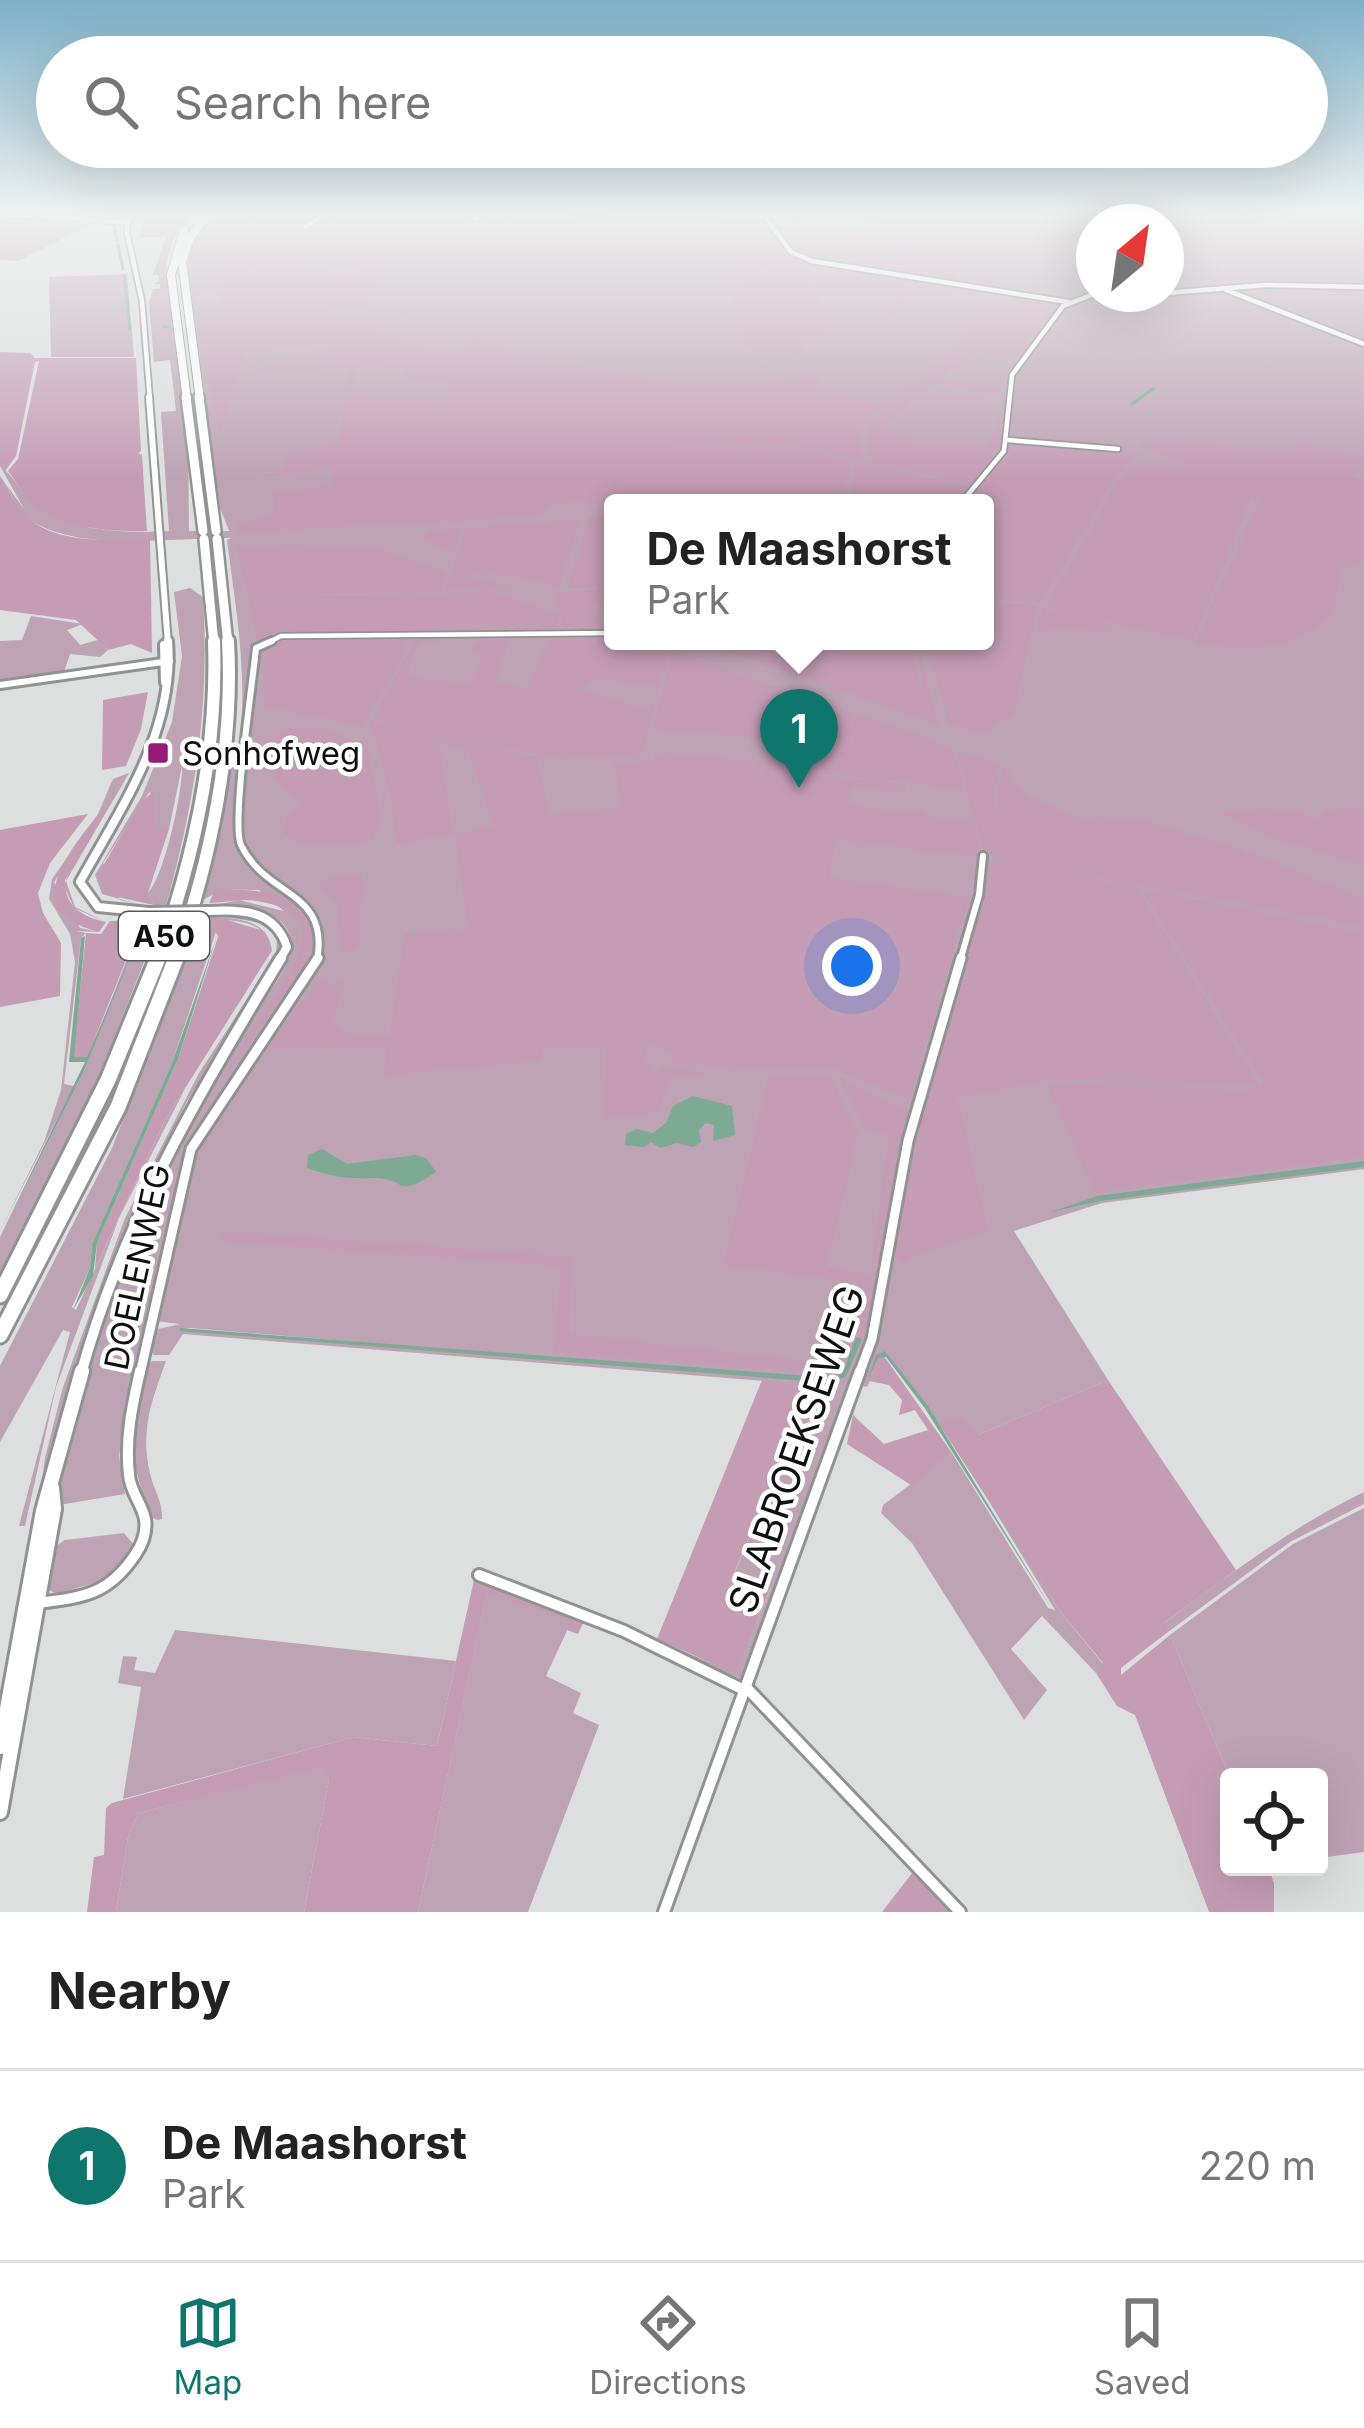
<!DOCTYPE html>
<html lang="en">
<head>
<meta charset="utf-8">
<style>
  :root { --surface:#fff; --page:#f6f6f6; --text:#222; --muted:#767676; --line:#e0e0e0; --accent:#0f766e }
  body { margin:0; font-family:Inter,sans-serif; background:var(--page); color:var(--text) }
  .controls { position:absolute; right:36px; bottom:36px; display:grid; overflow:hidden; border-radius:12px; box-shadow:0 12px 48px #0002 }
  .controls button { width:108px; height:108px; display:grid; place-items:center; padding:0; border:0; border-bottom:3px solid var(--line); background:var(--surface); color:var(--text); font:60px sans-serif }
  .compass { position:absolute; left:1076px; top:204px; width:108px; height:108px; border-radius:50%; background:var(--surface); box-shadow:0 12px 48px #0002; rotate:29deg }
  .you { position:absolute; left:852px; top:966px; width:42px; height:42px; margin:-30px; border:9px solid #fff; border-radius:50%; background:#1a73e8; box-shadow:0 0 0 18px #1a73e833 }
  .badge { display:grid; place-items:center; width:78px; height:78px; border-radius:50%; background:var(--accent); color:#fff; font-size:39px; font-weight:700 }
  .pin { position:absolute; translate:-50% -99px; filter:drop-shadow(0 3px 6px #0008) }
  .pin::after { content:''; position:absolute; top:63px; width:42px; height:36px; background:inherit; clip-path:polygon(0 0,100% 0,50% 100%) }
  .popup { position:absolute; left:604px; top:494px; width:390px; height:156px; box-sizing:border-box; display:grid; place-content:center; border-radius:12px; background:var(--surface); filter:drop-shadow(0 3px 9px #0005); font-size:39px; white-space:nowrap; color:var(--muted) }
  .popup b { font-size:45px; color:var(--text) }
  .popup::after { content:''; position:absolute; left:50%; top:100%; margin-left:-24px; border:24px solid transparent; border-top-color:var(--surface) }
  .list { margin:0; padding:0; list-style:none }
  h2 { display:flex; justify-content:space-between; align-items:center; height:156px; margin:0; padding:0 48px; font-size:51px }
  h2 small { font-size:39px; font-weight:400; color:var(--muted) }
  .list li { display:grid; grid-template-columns:78px 1fr auto; gap:36px; align-items:center; box-sizing:border-box; height:192px; padding:0 48px; border-top:3px solid var(--line) }
  .list b { display:block; font-size:45px; white-space:nowrap }
  .list p { margin:0; font-size:39px; white-space:nowrap; color:var(--muted) }
  .list em { font-size:39px; font-style:normal; color:var(--muted) }
  .icon { flex:none; width:66px; height:66px; fill:none; stroke:currentColor; stroke-width:2; stroke-linecap:round; stroke-linejoin:round }
  .map { position:relative; flex:none; width:1364px; height:1912px; overflow:hidden }
  .search { position:absolute; background:var(--surface); box-shadow:0 12px 48px #0002; left:36px; right:36px; top:36px; height:132px; display:flex; align-items:center; gap:30px; box-sizing:border-box; padding:0 42px; border-radius:66px; color:var(--muted); font-size:45px }
  .sheet { height:348px; background:var(--surface) }
  nav { display:flex; justify-content:space-around; align-items:center; box-sizing:border-box; height:168px; border-top:3px solid var(--line); background:var(--surface); font-size:33px; color:var(--muted) }
  nav a { display:grid; justify-items:center; gap:6px }
  nav .on { color:var(--accent) }
  .map>svg:first-child { display:block }
  .green { fill:#bea3b4; fill-rule:evenodd }
  .forest { fill:#c49db5; fill-rule:evenodd }
  .water { fill:#7da995 }
  .lines { fill:none; stroke-linecap:round; stroke-linejoin:round }
  .stream { stroke:#7da995; stroke-width:3 }
  .minor-far3-casing { stroke:#909392; stroke-width:8 }
  .minor-far2-casing { stroke:#909392; stroke-width:12 }
  .minor-far1-casing { stroke:#909392; stroke-width:15 }
  .minor-casing { stroke:#909392; stroke-width:16 }
  .tertiary-far4-casing { stroke:#909392; stroke-width:8 }
  .tertiary-far3-casing { stroke:#909392; stroke-width:10 }
  .tertiary-far2-casing { stroke:#909392; stroke-width:14 }
  .tertiary-far1-casing { stroke:#909392; stroke-width:16 }
  .tertiary-casing { stroke:#909392; stroke-width:20 }
  .motorway-far3-casing { stroke:#909392; stroke-width:10 }
  .motorway-far2-casing { stroke:#909392; stroke-width:14 }
  .motorway-far1-casing { stroke:#909392; stroke-width:18 }
  .motorway-casing { stroke:#909392; stroke-width:21 }
  .minor-far3 { stroke:#fff; stroke-width:4.5 }
  .minor-far2 { stroke:#fff; stroke-width:6 }
  .minor-far1 { stroke:#fff; stroke-width:9 }
  .minor { stroke:#fff; stroke-width:10 }
  .tertiary-far4 { stroke:#fff; stroke-width:4.5 }
  .tertiary-far3 { stroke:#fff; stroke-width:6 }
  .tertiary-far2 { stroke:#fff; stroke-width:8 }
  .tertiary-far1 { stroke:#fff; stroke-width:10 }
  .tertiary { stroke:#fff; stroke-width:14 }
  .motorway-far3 { stroke:#fff; stroke-width:8 }
  .motorway-far2 { stroke:#fff; stroke-width:9 }
  .motorway-far1 { stroke:#fff; stroke-width:12 }
  .motorway { stroke:#fff; stroke-width:15 }
  .tertiary-bridge-casing { stroke:#909392; stroke-width:14; stroke-linecap:butt }
  .tertiary-bridge { stroke:#fff; stroke-width:8 }
  .poi-dot { fill:#951b77; stroke:#fff; stroke-width:4.5 }
  .labels { text-anchor:middle; dominant-baseline:central; stroke-width:9; stroke-linejoin:round; paint-order:stroke }
  .shield { fill:#fff; stroke:#565757; stroke-width:3 }
  .shield-label { font-size:30px; font-weight:bold; fill:#0e0f0f }
  .poi-label { font-size:33px; fill:#0e0f0f; stroke:#fff; text-anchor:start }
  .street-label { font-size:33px; fill:#0e0f0f; stroke:#fff }
  .near-street-label { font-size:39px; fill:#0e0f0f; stroke:#fff }
</style>
</head>
<body>
<div class="map">
<svg width="1364" height="1912" viewBox="0 0 1364 1912">
  <rect width="100%" height="100%" fill="#dcdfdd"/>
  <g class="green">
    <path d="M144 212H194L174 238 166 263 188 441 189 531H229L220 508 187 270 190 247 213 212H1364V1169L1102 1203 1014 1231 1108 1380 978 1435 939 1424 885 1351 867 1387 852 1384 743 1680 477 1567 736 1673 771 1588 735 1572 812 1385 183 1334 169 1355H154L150 1351 154 1330 180 1324 147 1320 119 1455 125 1494 59 1505C69 1353 154 1180 229 1048 248 1015 283 984 293 947 287 904 243 907 210 906L239 900 284 911 259 890 223 889 201 901 225 803 234 735 236 762C251 691 236 611 227 540L231 538C176 537 68 554 26 516 14 505 10 488 0 476L24 509 0 466C13 475 20 490 31 501 64 533 127 533 169 531L161 412 176 411 170 360 154 362 149 303 153 289H160V284H153L159 281V275H153L166 237H139ZM1094 222H1166V294H1094ZM613 503H985V641H613ZM190 1328 741 1374 179 1330Z"/>
    <path d="M6 218 85 223 96 222 18 261 0 260V220Z"/>
    <path d="M127 274 134 357H51L49 277Z"/>
    <path d="M190 588 203 597C210 704 195 802 166 905H154L148 893C164 877 183 792 182 766L169 829 155 825 150 791 103 863 120 900 141 905 102 894 95 875 142 796 172 722 182 656 174 592Z"/>
    <path d="M31 616 83 624 67 630 80 645 98 640 108 650 100 657 70 654 63 675 0 683V641L22 640Z"/>
    <path d="M129 773 66 881 75 907 106 922 74 908 64 886 70 868 115 797 54 882 80 928 99 932 76 931 86 933 81 938 64 1084 74 1086 0 1231 44 1142 61 1090 75 962 70 934 49 899 52 879 97 816 113 779Z"/>
    <path d="M211 914C241 912 284 915 280 955L186 1103 118 1246 85 1334 38 1509 45 1458 63 1387 125 1218 199 1073 276 955 277 939 265 924Z"/>
    <path d="M206 918C233 917 269 918 272 951L194 1071 119 1218 56 1387 25 1526H19L70 1332 63 1330 0 1442V1366L112 1148 194 938ZM220 920C246 921 271 925 269 955L165 1120 76 1310 72 1307 90 1268 92 1244 172 1063Z"/>
    <path d="M161 919 87 1107 0 1274V1237L83 1073 137 933 149 920Z"/>
    <path d="M153 1361H166C152 1400 140 1430 150 1473 153 1489 163 1501 162 1519L157 1520 151 1517C125 1446 132 1437 146 1365Z"/>
    <path d="M955 1445 1059 1610 1103 1664 1096 1673 1042 1616 1011 1649 1047 1690 1024 1720 912 1543 881 1513 883 1505 952 1453 1048 1608 1055 1610Z"/>
    <path d="M1364 1492V1504L1290 1542 1168 1632 1163 1624C1228 1576 1291 1527 1364 1492Z"/>
    <path d="M1364 1508V1852L1319 1858V1777H1230L1170 1635 1293 1544Z"/>
    <path d="M124 1533 134 1545 108 1579 56 1594 46 1588 55 1547 65 1540Z"/>
    <path d="M487 1592 571 1622 546 1676 581 1693 573 1713 599 1725 528 1912H418Z"/>
    <path d="M175 1630 456 1661 437 1746 353 1737 123 1799 141 1687 118 1683 123 1656 137 1657 134 1670 155 1673Z"/>
    <path d="M325 1766 329 1779 304 1912H116L128 1837 138 1813Z"/>
  </g>
  <g class="forest">
    <path d="M732 212H765L763 217 806 277 734 278 732 261 710 216Z"/>
    <path d="M1172 212H1364V256L1352 255 1351 249 1343 247 1219 239 1214 241 1218 247H1197Z"/>
    <path d="M857 229 874 233 884 250 918 246 968 262 950 284 892 276 909 280 906 290 915 292 890 315 883 314 898 298 823 293 797 258 813 263 794 252 835 253 833 234Z"/>
    <path d="M225 240 321 241 319 255 384 267 383 276 310 262 306 267 382 282 379 296 367 306 419 314 342 307 318 312 431 350 462 351 468 337 475 336C540 371 702 392 777 380 791 377 804 375 821 374L816 391 882 405 897 394 902 397 899 393C938 368 941 362 969 327L965 323 982 301 1058 309 1021 360 977 352 938 379 1003 391 992 395 938 382 918 395 998 399 1003 393V401L917 398 888 422 887 432 911 434V445L988 446 997 420 1006 417 1001 454 974 484 875 464C860 444 863 424 884 411L879 409C863 423 853 442 867 462L791 445 646 448H790L850 461 844 503H613V508L574 502 556 504 541 514 484 520 237 532 238 524 273 516 274 493 330 485 333 468 221 483 282 472 288 450 339 443 349 366 239 377C260 366 300 361 326 358L328 344 245 352 219 434 201 323 222 320 217 293 199 290 218 289 229 273 221 272 234 249 221 248ZM357 365 402 368 407 369 405 380 448 383 447 401 352 396Z"/>
    <path d="M745 280H809L819 294 827 333 803 334 806 354 745 349 730 287Z"/>
    <path d="M0 352 30 353 35 358H136L141 451 138 453 142 455 147 531C116 532 67 529 40 510 27 501 18 484 8 471L18 459 39 361 35 362 16 456 5 471 0 466Z"/>
    <path d="M1016 436 1101 441V450L1135 455 1113 481 1040 603 1012 595 1029 602 985 599V503H967Z"/>
    <path d="M1142 439 1287 450 1299 441 1364 458V467L1351 477 1364 481V560L1341 570 1334 613C1293 651 1246 653 1195 643L1259 500 1251 498 1193 641 1093 619 1115 627 1110 633 1064 629 1037 633 1043 608 1077 616 1046 606 1125 470 1184 465 1159 452 1143 450Z"/>
    <path d="M855 462 968 487 971 489 959 503H850Z"/>
    <path d="M0 476C8 486 12 499 20 509 50 547 108 539 150 539L152 653 131 644 108 650 76 620 0 610Z"/>
    <path d="M589 518H613V587L567 588Z"/>
    <path d="M581 519 559 588 529 578 472 573 467 575 521 589 444 591 465 533 461 530 455 553 421 539 428 531Z"/>
    <path d="M370 545 447 573 440 591 248 596 236 547Z"/>
    <path d="M613 589V610L600 605 601 599 587 612 613 624V631L565 633 554 592Z"/>
    <path d="M495 592 557 613 560 633 283 635 258 643 248 598Z"/>
    <path d="M985 601 1037 606 1013 718 999 721 990 735 949 725 926 641H985Z"/>
    <path d="M613 634V641H642L669 652 660 687 598 678 580 690 639 706 655 704 640 759 560 758 419 733 537 757 550 815 622 807 614 763 655 760 654 753 796 764 799 741 652 729 673 652 925 737 954 752 965 791 909 782 667 760 905 784V793L851 788 847 804 908 814 920 809 931 817 974 823 982 858 836 839 829 878 969 897 910 1100 835 1070 682 1064 671 1062 672 1051 647 1044 645 1060 652 1065 651 1075 667 1066 707 1073 669 1080 659 1109 647 1115 604 1118 606 1047H544L539 1061 383 1075 387 1047 265 1049 319 979 333 985 346 979 334 1017 339 1029 355 1036 390 1035 405 933 468 929 455 834 493 826 468 751 439 743 453 834 397 844 391 798 372 728 264 707 265 647 285 637 409 636 404 655 363 725 371 727 370 720 406 731 374 718 417 636H447L442 642 420 641 406 677 469 683 482 662 479 661 483 653 472 652C480 635 495 636 512 636L494 684 527 688 551 635Z"/>
    <path d="M698 641H910L922 692 920 663 912 641H917L939 725Z"/>
    <path d="M148 692 141 729 126 766 102 770 103 700Z"/>
    <path d="M323 727 367 747 381 815 373 840C339 844 313 855 283 834L286 819 299 804 268 770 266 742 288 728Z"/>
    <path d="M957 751 1001 763 993 799 995 815 1003 765 1027 794 1073 817 1143 820 1247 851 1243 856 1250 852 1364 899V926L1040 865 1364 929 1014 862 1137 888 1259 1085 1052 1079 958 1098 988 1231 913 1256 904 1264 893 1256 912 1134 982 897 985 862H1010L983 850Z"/>
    <path d="M125 780 65 880C64 906 82 917 106 922L99 932C0 908 94 826 125 780Z"/>
    <path d="M155 790V824L169 829 148 893 154 905 108 895 97 876 141 802Z"/>
    <path d="M1349 808 1364 809V866L1269 837 1279 831 1267 836 1219 812 1293 809 1316 819 1324 811Z"/>
    <path d="M88 814 50 863 38 893 43 913 61 943 60 996 0 1007V830Z"/>
    <path d="M361 873 366 888 361 897 359 947 352 954 340 949 338 904 318 883 342 874Z"/>
    <path d="M223 889C267 890 312 894 315 947L302 974 221 1081C234 1059 248 1037 262 1016 287 977 340 913 256 901 239 898 225 903 209 903L214 892Z"/>
    <path d="M1141 889 1364 933V1157L1095 1193 1046 1083 1250 1090 1264 1083Z"/>
    <path d="M217 917 264 931 270 942 269 955 165 1120 95 1269 97 1243 178 1059 218 937 211 921Z"/>
    <path d="M149 920 134 940 87 1058 73 1057 86 933 101 934 110 921Z"/>
    <path d="M769 1075 830 1076 858 1134 827 1268 881 1275 867 1339 854 1334 834 1375 554 1353 561 1266 219 1241 222 1234H260L572 1257 569 1334 832 1364 859 1283 723 1265Z"/>
    <path d="M839 1077 912 1113 882 1268 872 1260 889 1136 865 1129Z"/>
    <path d="M884 1356 952 1453 911 1485 847 1444 853 1415 884 1444 928 1430 915 1410 899 1415 902 1400 889 1385 869 1381 878 1358Z"/>
    <path d="M762 1380 813 1385 735 1571 771 1587 736 1674 657 1639Z"/>
    <path d="M1108 1380 1236 1570 1164 1623 1168 1632 1121 1668V1675L1170 1635 1230 1777 1229 1867H1268L1274 1883V1912H1209L1135 1715 1117 1706 1096 1673 1103 1663 1059 1610 939 1424 963 1416 978 1435Z"/>
    <path d="M474 1580 585 1619 578 1634 567 1630 570 1622 487 1593 418 1912H304L329 1779 324 1767 138 1813 128 1837 116 1912H87L94 1857 104 1855 106 1808 112 1803 353 1737 437 1746Z"/>
    <path d="M913 1872 951 1912H882Z"/>
  </g>
  <g class="water">
    <path d="M85 936 74 1057H87L138 938 83 1073 0 1237 85 1062H69L81 938Z"/>
    <path d="M217 936 178 1059 97 1243 93 1276 73 1310 90 1268 92 1244 172 1063Z"/>
    <path d="M693 1096 732 1106 735 1135 713 1141 714 1125 706 1123 699 1130 701 1142 693 1147 677 1143 660 1148 651 1142 644 1147 625 1145 626 1134 636 1129 653 1133 666 1123 673 1106Z"/>
    <path d="M322 1149 347 1164 416 1155 426 1158 436 1172C394 1200 408 1178 373 1178 345 1179 333 1177 307 1168L308 1155Z"/>
    <path d="M1364 1161V1167L1100 1201 1051 1212 1097 1196Z"/>
    <path d="M180 1328 835 1378 843 1372 856 1337 862 1339 846 1376 832 1383 180 1331Z"/>
    <path d="M885 1351 928 1406 1053 1611 924 1407 886 1357 878 1358 867 1381 876 1355Z"/>
  </g>
  <g class="lines">
    <g class="stream">
      <path d="M114 224 117 241"/>
      <path d="M118 245 123 269"/>
      <path d="M124 275 130 329"/>
      <path d="M164 327H169"/>
      <path d="M1132 404 1154 388"/>
    </g>
    <g class="minor-far3-casing">
      <g id="minor-far3">
        <path d="M572 212 859 217 876 212"/>
        <path d="M0 214 127 222"/>
        <path d="M764 215 791 252 812 261 1068 302"/>
        <path d="M475 219 485 212"/>
        <path d="M305 227 328 212"/>
        <path d="M1226 290 1364 344"/>
        <path d="M1166 293 1266 285 1364 287"/>
        <path d="M1008 440 1118 449"/>
        <path d="M961 503 1004 451 1012 375 1063 306 1094 294"/>
        <path d="M265 644 281 636 613 633"/>
      </g>
    </g>
    <g class="minor-far2-casing">
      <g id="minor-far2">
        <path d="M272 641 256 648C253 681 231 824 241 845 267 899 330 889 317 961"/>
        <path d="M0 685 170 661"/>
        <path d="M960 961 979 895 983 856"/>
      </g>
    </g>
    <g class="minor-far1-casing">
      <g id="minor-far1">
        <path d="M140 1374 191 1149 318 958"/>
        <path d="M859 1374 872 1339 908 1141 961 958"/>
      </g>
    </g>
    <g class="minor-casing">
      <g id="minor">
        <path d="M479 1575 624 1631 744 1690"/>
        <path d="M38 1603C84 1597 108 1595 135 1555 142 1545 147 1532 145 1519 142 1504 130 1491 129 1475 125 1438 132 1407 140 1371"/>
        <path d="M746 1687 960 1912"/>
        <path d="M664 1912 860 1371"/>
      </g>
    </g>
    <g class="tertiary-far4-casing">
      <path id="tertiary-far4" d="M135 212 127 222V233L142 301 150 400"/>
    </g>
    <g class="tertiary-far3-casing">
      <path id="tertiary-far3" d="M149 397 168 644"/>
    </g>
    <g class="tertiary-far2-casing">
      <g id="tertiary-far2">
        <path d="M164 645 165 682"/>
        <path d="M208 911C242 909 275 910 287 947L279 961"/>
        <path d="M149 912 98 907 80 882C122 806 175 731 168 641"/>
      </g>
    </g>
    <g class="tertiary-far1-casing">
      <path id="tertiary-far1" d="M81 1374C123 1222 199 1092 281 958"/>
    </g>
    <g class="tertiary-casing">
      <g id="tertiary">
        <path d="M0 1747 43 1511 82 1371"/>
        <path d="M0 1812 54 1509 52 1488"/>
      </g>
    </g>
    <g class="motorway-far3-casing">
      <g id="motorway-far3">
        <path d="M184 230 171 275 187 400"/>
        <path d="M200 400 182 261 190 238 210 212"/>
      </g>
    </g>
    <g class="motorway-far2-casing">
      <g id="motorway-far2">
        <path d="M186 397 203 531"/>
        <path d="M199 397 216 531"/>
        <path d="M204 539 214 644"/>
        <path d="M217 539 228 644"/>
      </g>
    </g>
    <g class="motorway-far1-casing">
      <g id="motorway-far1">
        <path d="M157 961C194 859 218 749 214 641"/>
        <path d="M175 961C211 860 234 747 228 641"/>
      </g>
    </g>
    <g class="motorway-casing">
      <g id="motorway">
        <path d="M0 1295 108 1080 158 958"/>
        <path d="M0 1335 118 1107 176 958"/>
      </g>
    </g>
    <use href="#minor-far3" class="minor-far3"/>
    <use href="#minor-far2" class="minor-far2"/>
    <use href="#minor-far1" class="minor-far1"/>
    <use href="#minor" class="minor"/>
    <use href="#tertiary-far4" class="tertiary-far4"/>
    <use href="#tertiary-far3" class="tertiary-far3"/>
    <use href="#tertiary-far2" class="tertiary-far2"/>
    <use href="#tertiary-far1" class="tertiary-far1"/>
    <use href="#tertiary" class="tertiary"/>
    <use href="#motorway-far3" class="motorway-far3"/>
    <use href="#motorway-far2" class="motorway-far2"/>
    <use href="#motorway-far1" class="motorway-far1"/>
    <use href="#motorway" class="motorway"/>
    <g class="tertiary-bridge-casing">
      <path id="tertiary-bridge" d="M149 912 208 911"/>
    </g>
    <use href="#tertiary-bridge" class="tertiary-bridge"/>
  </g>
  <linearGradient id="sky" x2="0" y2="1"><stop stop-color="#7db0c7"/><stop offset="0.44" stop-color="#eff1f0"/><stop offset="1" stop-color="#eff1f0" stop-opacity="0"/></linearGradient>
  <rect width="1364" height="480" fill="url(#sky)"/>
  <rect class="poi-dot" x="146" y="741" width="24" height="24" rx="6"/>
  <g class="labels">
    <rect class="shield" x="119" y="912" width="90" height="48" rx="9"/>
    <g class="shield-label">
      <text x="164" y="936">A50</text>
    </g>
    <g class="poi-label">
      <text x="182" y="753">Sonhofweg</text>
    </g>
    <g class="street-label">
      <text transform="translate(137 1267) rotate(-78)">DOELENWEG</text>
    </g>
    <g class="near-street-label">
      <text transform="translate(796 1449) rotate(-71)">SLABROEKSEWEG</text>
    </g>
  </g>
</svg>
<div class="controls">
<button><svg class="icon" aria-label="locate" viewBox="0 0 24 24"><circle cx="12" cy="12" r="6"/><path d="M12 2v4M12 18v4M2 12h4M18 12h4"/></svg></button>
</div>
<svg class="compass" viewBox="-18 -18 36 36"><path d="M0-13l5 13h-10z" fill="#e53935"/><path d="M0 13l5-13h-10z" fill="#767676"/></svg>
<div class="you"></div>
<div class="pin badge" style="left:799px;top:788px">1</div>
<div class="popup"><b>De Maashorst</b>Park</div>
<div class="search"><svg class="icon" aria-label="search" viewBox="0 0 24 24"><circle cx="10" cy="10" r="6"/><path d="M15 15l6 6"/></svg>Search here</div>
</div>
<section class="sheet">
<h2>Nearby<small></small></h2>
<ul class="list">
<li><span class="badge">1</span><div><b>De Maashorst</b><p>Park</p></div><em>220 m</em></li>
</ul>
</section>
<nav>
<a class="on"><svg class="icon" aria-label="map" viewBox="0 0 24 24"><path d="M3 6l6-2 6 2 6-2v14l-6 2-6-2-6 2zM9 4v14M15 6v14"/></svg>Map</a>
<a><svg class="icon" aria-label="directions" viewBox="0 0 24 24"><path d="M12 3l9 9-9 9-9-9zM9 14v-3h6M13 9l2 2-2 2"/></svg>Directions</a>
<a><svg class="icon" aria-label="saved" viewBox="0 0 24 24"><path d="M7 4h10v16l-5-4-5 4z"/></svg>Saved</a>
</nav>
</body>
</html>
